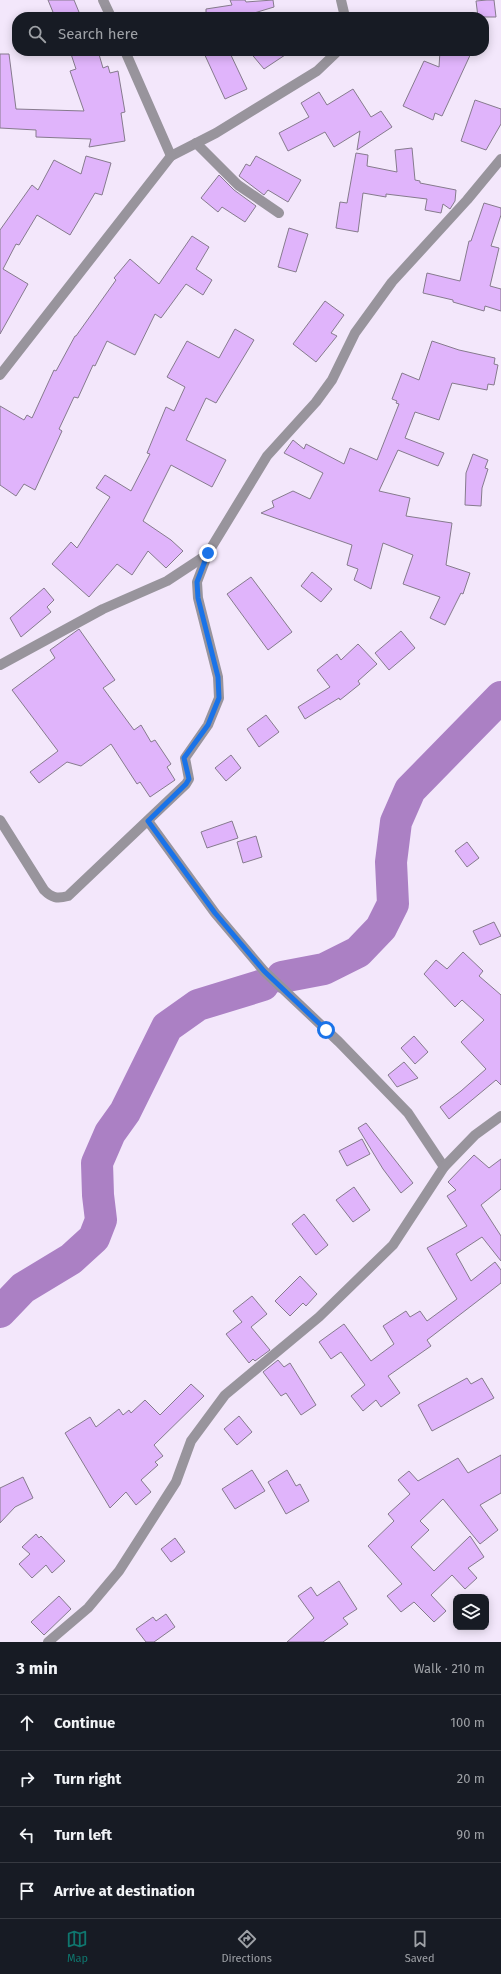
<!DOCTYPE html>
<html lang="en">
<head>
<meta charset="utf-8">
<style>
  :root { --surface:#171b24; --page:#20242c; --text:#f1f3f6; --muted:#9ea1a6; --line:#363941; --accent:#0f766e }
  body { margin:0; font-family:"Fira Sans",sans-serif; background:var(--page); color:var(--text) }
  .controls { position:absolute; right:12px; bottom:12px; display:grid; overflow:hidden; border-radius:8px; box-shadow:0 2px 10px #0003 }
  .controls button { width:36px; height:36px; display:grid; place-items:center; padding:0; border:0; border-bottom:1px solid var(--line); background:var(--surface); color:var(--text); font:20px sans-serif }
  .stop { position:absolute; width:12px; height:12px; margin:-9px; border:3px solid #1a73e8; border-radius:50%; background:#fff }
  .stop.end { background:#1a73e8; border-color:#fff; box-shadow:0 1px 4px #0008 }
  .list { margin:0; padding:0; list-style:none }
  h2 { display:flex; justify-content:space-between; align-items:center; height:52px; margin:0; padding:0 16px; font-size:17px }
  h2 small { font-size:13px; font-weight:400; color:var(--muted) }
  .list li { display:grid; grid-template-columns:26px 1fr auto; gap:12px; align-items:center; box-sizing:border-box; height:56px; padding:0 16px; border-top:1px solid var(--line) }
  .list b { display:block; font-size:15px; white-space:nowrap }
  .list em { font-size:13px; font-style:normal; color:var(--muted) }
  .icon { flex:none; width:22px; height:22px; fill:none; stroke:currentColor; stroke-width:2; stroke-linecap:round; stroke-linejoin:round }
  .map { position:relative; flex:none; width:501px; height:1642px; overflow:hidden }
  .search { position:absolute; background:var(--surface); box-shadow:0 2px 10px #0003; left:12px; right:12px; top:12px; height:44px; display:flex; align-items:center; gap:10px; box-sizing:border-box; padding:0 14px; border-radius:16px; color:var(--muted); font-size:15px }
  .sheet { height:276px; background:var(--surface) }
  nav { display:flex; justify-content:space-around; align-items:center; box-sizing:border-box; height:56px; border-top:1px solid var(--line); background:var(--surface); font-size:11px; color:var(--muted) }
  nav a { display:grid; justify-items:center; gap:2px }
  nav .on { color:var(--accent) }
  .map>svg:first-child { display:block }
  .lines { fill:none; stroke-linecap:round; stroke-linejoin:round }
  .river { stroke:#ab80c4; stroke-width:32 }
  .building { fill:#e0b4fb; stroke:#867b8d }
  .minor { stroke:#98949c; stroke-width:10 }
  .route { stroke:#1a73e8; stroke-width:5 }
</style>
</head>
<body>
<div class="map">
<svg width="501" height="1642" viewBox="0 0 501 1642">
  <rect width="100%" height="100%" fill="#f3e7fb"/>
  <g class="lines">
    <g class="river">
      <path d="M282 977 324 969 358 952 381 928 393 904 391 862 396 822 410 790 501 697"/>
      <path d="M0 1312 23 1288 71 1259 94 1238 101 1220 98 1195 97 1163 110 1133 125 1112 167 1027 198 1005 263 985"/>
    </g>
  </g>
  <g class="building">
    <path d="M48 0H74L81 17H55Z"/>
    <path d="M230 0H245L246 2 273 0 274 7 241 17H206V9L232 5Z"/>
    <path d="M487 0H494L496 17H478L476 1Z"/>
    <path d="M80 51H98L103 68 108 66 110 73 118 71 125 112 121 113 125 141 89 147 91 139 36 137V130L0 128V54H9L16 109 84 111 70 71 76 69 71 54Z"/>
    <path d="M203 51H229L247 89 225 99Z"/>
    <path d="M249 51H291L264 69Z"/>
    <path d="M440 51H472L442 116 435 113 433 120 403 106 424 61 439 67Z"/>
    <path d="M353 89 371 117 381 111 392 127 357 150 360 131 334 147 325 132 288 151 279 133 309 117 301 103 319 92 327 105Z"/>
    <path d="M475 100 501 109V124L486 150 461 141Z"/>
    <path d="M412 148 415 180 420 181V183L456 190 455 201 450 209 443 204 441 213 425 210 427 199 386 194V197L363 193 358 232 336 228 340 202 347 203 356 153 368 155 367 166 397 172 395 150Z"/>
    <path d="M86 156 111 163 102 195 95 193 70 235 37 215 19 245 16 244 3 269 28 284 0 334V230L32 185 38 190 54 160 81 174Z"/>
    <path d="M256 156 301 180 288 202 268 190 264 195 239 176 246 164 250 166Z"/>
    <path d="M219 175 234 190 256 206 245 222 222 207 218 212 201 198Z"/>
    <path d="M484 203 501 208V215L491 246 499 248 490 286 501 289V311L485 306 484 311 453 302V300L423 293 427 273 460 281 469 241H471Z"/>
    <path d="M289 228 308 234 296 272 278 267Z"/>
    <path d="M192 236 209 247 196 269 212 280 203 295 186 284 161 318 155 314 135 355 107 341 95 366 93 365 78 398 74 397 59 429 62 431 35 490 24 484 16 496 0 485V406L24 420 27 415 32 418 54 370 56 371 75 336H76L116 280 114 278 130 259 159 284Z"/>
    <path d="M325 301 344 315 331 333 337 336 316 362 293 344Z"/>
    <path d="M235 329 254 340 216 403 206 398 186 440 226 460 212 487 171 465 143 521 171 540 183 551 166 568 148 551 132 575 117 564 89 597 52 564 71 542 77 548 110 497 96 488 105 475 131 491 150 454 147 453 166 407 174 411 185 387 167 377 187 341 219 358Z"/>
    <path d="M432 341 459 350 495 358 494 364 498 365 494 385 488 384 487 390 452 383 439 420 415 412 405 438 444 453 438 466 398 450 379 491 410 498 406 516 452 523 446 565 470 573 463 594 461 593 445 625 430 618 440 597 403 584 413 555 383 543 371 589 354 580 358 569 347 565 352 545 261 513 274 507 272 501 293 491 310 499 323 473 284 453 293 440 304 449 306 444 344 464 350 448 377 460 399 404 396 403 397 401 392 399 402 373 419 380Z"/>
    <path d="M473 454 488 460 485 468 488 469 482 488 481 506 465 505 466 473Z"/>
    <path d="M312 572 332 589 321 602 301 586Z"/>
    <path d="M251 577 292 632 268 650 227 594Z"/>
    <path d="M44 588 54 600 47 607 51 612 21 637 10 618Z"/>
    <path d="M79 629 115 680 103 688 134 730 141 725 151 742 155 740 171 764 167 767 175 780 150 797 140 782 137 784 111 744 81 766 67 762 39 783 30 772 58 751 12 690 55 658 50 650Z"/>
    <path d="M401 631 415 648 389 670 375 653Z"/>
    <path d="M358 644 377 664 358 681 360 684 340 700 339 698 305 719 298 707 330 687 317 670 337 654 341 660Z"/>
    <path d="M266 715 279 732 259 747 247 729Z"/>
    <path d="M231 755 241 768 226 781 215 768Z"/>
    <path d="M232 821 238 838 207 848 201 832Z"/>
    <path d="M256 836 262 857 243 863 237 842Z"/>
    <path d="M467 842 479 858 467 867 455 851Z"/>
    <path d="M494 922 501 936 480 945 473 931Z"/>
    <path d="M463 952 483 971 479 976 501 995V1085L496 1080 449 1119 440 1107 461 1091 486 1069 461 1042 484 1020 462 1000 455 1007 424 974 436 960 447 969Z"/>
    <path d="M414 1036 428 1052 415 1064 401 1048Z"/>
    <path d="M404 1062 418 1078 397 1087 388 1075Z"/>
    <path d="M366 1123 413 1183 401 1193 383 1169 358 1128Z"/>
    <path d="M362 1139 370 1154 347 1166 339 1151Z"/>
    <path d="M474 1155 489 1168 501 1159V1189L481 1205 501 1236V1261L482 1237 456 1254 471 1281 495 1262 501 1270V1283L427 1340 431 1346 388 1376 400 1393 381 1407 376 1400 363 1411 351 1396 365 1385 341 1352 331 1359 319 1342 344 1324 371 1361 394 1344 383 1326 406 1311 410 1317 420 1311 427 1321 457 1299 427 1248 467 1226 447 1196 456 1190 448 1182Z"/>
    <path d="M354 1187 370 1210 353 1222 336 1200Z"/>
    <path d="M304 1214 328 1245 316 1255 292 1224Z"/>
    <path d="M300 1276 317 1294 306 1306 303 1303 290 1316 275 1301Z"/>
    <path d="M252 1296 267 1314 251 1327 270 1350 255 1361 253 1359 249 1363 226 1334 242 1322 233 1311Z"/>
    <path d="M278 1360 284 1367 290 1363 316 1405 301 1415 286 1393 281 1396 263 1372Z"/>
    <path d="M467 1378 471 1384 482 1378 494 1398 432 1431 418 1405Z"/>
    <path d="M191 1384 204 1396 154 1445 163 1456 155 1462 158 1465 141 1480 151 1492 136 1505 126 1492 110 1508 65 1433 90 1417 96 1427 119 1409 123 1415 129 1410 131 1413 145 1400 160 1415Z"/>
    <path d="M239 1416 252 1432 237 1445 224 1429Z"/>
    <path d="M501 1455V1493L480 1505 498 1530 480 1544 443 1499 420 1521 429 1530 411 1547 434 1571 470 1536 484 1557 468 1568 477 1578 465 1589 452 1575 431 1595 446 1611 434 1622 414 1602 401 1612 387 1596 402 1584 368 1546 394 1521 388 1514 410 1494 398 1480 409 1471 418 1481 458 1458 468 1473Z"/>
    <path d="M252 1470 265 1491 235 1509 222 1489Z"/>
    <path d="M287 1470 296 1486 300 1484 309 1501 286 1514 268 1482Z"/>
    <path d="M23 1477 33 1498 15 1507 0 1523V1488Z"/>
    <path d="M36 1534 39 1538 41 1536 65 1561 52 1573 46 1565 32 1578 19 1564 30 1554 22 1547Z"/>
    <path d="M175 1538 185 1552 171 1562 161 1549Z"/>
    <path d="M339 1581 357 1609 343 1618 348 1624 323 1642H287L314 1618 298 1596 311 1587 317 1596Z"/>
    <path d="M59 1596 71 1609 44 1635 31 1622Z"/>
    <path d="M166 1614 175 1627 154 1642H146L136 1629 153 1617 156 1621Z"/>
  </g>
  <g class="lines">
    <g class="minor">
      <path d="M103 0 111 17"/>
      <path d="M341 0 345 17"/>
      <path d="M125 51 171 156 216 133 317 71 338 51"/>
      <path d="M196 143 238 185 279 213"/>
      <path d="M0 375 171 156"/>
      <path d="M0 665 103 609 167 581 205 556"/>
      <path d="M0 820 44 890C52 898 57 899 68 896L186 784 189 779 185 758 208 725 219 698 218 677 198 598 197 582 208 553 267 456 316 402 332 380 355 333 392 282 467 200 501 159"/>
      <path d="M148 821 215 913 264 971 339 1042 408 1113 444 1167"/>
      <path d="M48 1642 88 1608 119 1571 176 1482 191 1441 225 1395 319 1317 393 1245 444 1167 475 1135 501 1116"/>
    </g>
  </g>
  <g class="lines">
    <path class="route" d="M208 553 197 582 198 598 218 677 219 698 208 725 184 758 189 779 186 784 148 821 215 913 264 971 326 1030"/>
  </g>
</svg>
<div class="controls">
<button><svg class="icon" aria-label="layers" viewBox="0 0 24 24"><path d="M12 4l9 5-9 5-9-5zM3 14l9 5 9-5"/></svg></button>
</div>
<div class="stop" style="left:326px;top:1030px"></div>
<div class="stop end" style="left:208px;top:553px"></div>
<div class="search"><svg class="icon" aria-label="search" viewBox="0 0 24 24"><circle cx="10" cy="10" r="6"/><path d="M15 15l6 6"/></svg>Search here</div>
</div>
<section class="sheet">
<h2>3 min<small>Walk · 210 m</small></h2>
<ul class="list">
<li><svg class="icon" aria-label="ahead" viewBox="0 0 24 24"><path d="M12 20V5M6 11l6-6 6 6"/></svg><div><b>Continue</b></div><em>100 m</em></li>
<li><svg class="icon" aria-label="right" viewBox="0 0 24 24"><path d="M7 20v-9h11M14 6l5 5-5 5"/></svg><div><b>Turn right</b></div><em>20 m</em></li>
<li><svg class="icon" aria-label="left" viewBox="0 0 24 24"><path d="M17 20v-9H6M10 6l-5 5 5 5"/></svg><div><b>Turn left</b></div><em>90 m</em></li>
<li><svg class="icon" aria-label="arrive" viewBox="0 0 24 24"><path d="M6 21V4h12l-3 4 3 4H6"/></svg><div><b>Arrive at destination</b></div></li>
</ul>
</section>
<nav>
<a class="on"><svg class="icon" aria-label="map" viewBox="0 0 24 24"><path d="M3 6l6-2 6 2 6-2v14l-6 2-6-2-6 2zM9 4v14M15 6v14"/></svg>Map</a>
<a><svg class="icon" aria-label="directions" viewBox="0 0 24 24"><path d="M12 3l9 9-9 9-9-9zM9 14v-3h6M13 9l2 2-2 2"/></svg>Directions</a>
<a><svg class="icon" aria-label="saved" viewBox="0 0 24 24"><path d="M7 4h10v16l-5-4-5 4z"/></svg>Saved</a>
</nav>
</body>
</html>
